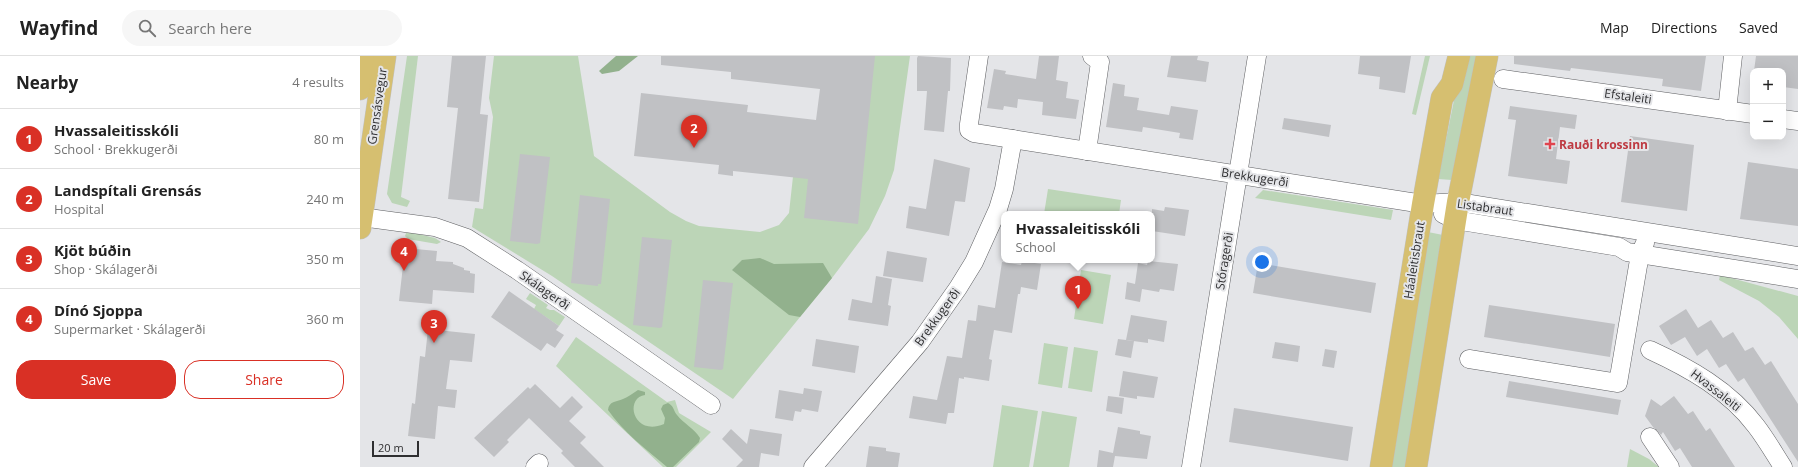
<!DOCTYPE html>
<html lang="en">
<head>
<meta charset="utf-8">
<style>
  :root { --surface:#fff; --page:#f6f6f6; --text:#222; --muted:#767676; --line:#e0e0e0; --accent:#d93025 }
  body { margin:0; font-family:"Open Sans",sans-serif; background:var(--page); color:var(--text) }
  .controls { position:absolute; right:12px; top:12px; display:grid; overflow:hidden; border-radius:8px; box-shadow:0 4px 16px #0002 }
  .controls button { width:36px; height:36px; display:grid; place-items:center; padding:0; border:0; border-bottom:1px solid var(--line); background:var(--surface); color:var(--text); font:20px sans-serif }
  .scale { position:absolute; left:12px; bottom:10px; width:47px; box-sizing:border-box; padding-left:4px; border:2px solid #2f2f31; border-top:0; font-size:11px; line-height:14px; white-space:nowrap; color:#2f2f31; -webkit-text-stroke:3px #e4e5e8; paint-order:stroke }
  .you { position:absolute; left:902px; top:206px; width:14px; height:14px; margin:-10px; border:3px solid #fff; border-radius:50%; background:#1a73e8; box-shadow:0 0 0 6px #1a73e833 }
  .badge { display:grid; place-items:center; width:26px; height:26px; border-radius:50%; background:var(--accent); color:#fff; font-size:13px; font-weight:700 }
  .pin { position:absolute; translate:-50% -33px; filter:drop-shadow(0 1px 2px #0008) }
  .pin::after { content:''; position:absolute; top:21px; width:14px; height:12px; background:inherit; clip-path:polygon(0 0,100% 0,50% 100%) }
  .popup { position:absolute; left:641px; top:155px; width:154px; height:52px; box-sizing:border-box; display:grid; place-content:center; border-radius:8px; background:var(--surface); filter:drop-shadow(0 1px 3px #0005); font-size:13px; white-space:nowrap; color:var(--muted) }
  .popup b { font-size:15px; color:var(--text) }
  .popup::after { content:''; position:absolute; left:50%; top:100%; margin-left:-8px; border:8px solid transparent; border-top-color:var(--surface) }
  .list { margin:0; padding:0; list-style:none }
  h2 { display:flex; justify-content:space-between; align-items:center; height:52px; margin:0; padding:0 16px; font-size:17px }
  h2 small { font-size:13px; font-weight:400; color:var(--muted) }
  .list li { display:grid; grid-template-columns:26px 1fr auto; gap:12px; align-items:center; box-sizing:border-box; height:60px; padding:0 16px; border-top:1px solid var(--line) }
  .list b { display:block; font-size:15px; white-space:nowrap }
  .list p { margin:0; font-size:13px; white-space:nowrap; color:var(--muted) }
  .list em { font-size:13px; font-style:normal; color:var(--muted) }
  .actions { display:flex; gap:8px; padding:12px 16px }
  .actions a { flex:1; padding:9px 0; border:1px solid var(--accent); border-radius:16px; text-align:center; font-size:14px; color:var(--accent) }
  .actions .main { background:var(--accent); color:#fff }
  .icon { flex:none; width:22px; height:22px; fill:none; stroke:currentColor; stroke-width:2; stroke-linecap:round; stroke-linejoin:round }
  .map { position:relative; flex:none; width:1438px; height:411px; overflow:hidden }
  header { display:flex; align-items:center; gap:24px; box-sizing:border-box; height:56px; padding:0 20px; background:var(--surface); border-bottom:1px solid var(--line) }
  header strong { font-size:19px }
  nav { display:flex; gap:22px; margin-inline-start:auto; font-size:14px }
  .search { width:280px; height:36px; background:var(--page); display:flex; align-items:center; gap:10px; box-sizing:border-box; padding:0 14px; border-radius:22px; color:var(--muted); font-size:15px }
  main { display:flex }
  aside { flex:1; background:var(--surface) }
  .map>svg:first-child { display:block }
  .green { fill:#bcd5b7 }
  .forest { fill:#92b18d }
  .building { fill:#c0c1c4 }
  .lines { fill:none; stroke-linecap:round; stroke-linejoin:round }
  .minor-casing { stroke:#5e5f62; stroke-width:19 }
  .major-casing { stroke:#c1c1c1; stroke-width:23 }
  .minor { stroke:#fff; stroke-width:18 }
  .major { stroke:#d6bf70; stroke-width:22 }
  .health-dot { fill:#e0444e; stroke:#e4e5e8; stroke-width:1.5 }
  .labels { text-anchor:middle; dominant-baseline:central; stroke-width:4; stroke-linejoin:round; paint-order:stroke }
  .street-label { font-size:12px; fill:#2f2f31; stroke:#e4e5e8 }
  .health-label { font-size:12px; font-weight:bold; fill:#be3a42; stroke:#e4e5e8; text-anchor:start }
</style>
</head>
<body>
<header>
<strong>Wayfind</strong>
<div class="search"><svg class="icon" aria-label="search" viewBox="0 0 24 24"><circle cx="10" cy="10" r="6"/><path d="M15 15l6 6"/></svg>Search here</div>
<nav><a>Map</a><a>Directions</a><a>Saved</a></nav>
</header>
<main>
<aside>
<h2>Nearby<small>4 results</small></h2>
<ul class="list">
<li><span class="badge">1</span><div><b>Hvassaleitisskóli</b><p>School · Brekkugerði</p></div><em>80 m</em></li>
<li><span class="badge">2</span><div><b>Landspítali Grensás</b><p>Hospital</p></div><em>240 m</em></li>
<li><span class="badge">3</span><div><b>Kjöt búðin</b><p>Shop · Skálagerði</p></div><em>350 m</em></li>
<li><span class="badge">4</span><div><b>Dínó Sjoppa</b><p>Supermarket · Skálagerði</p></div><em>360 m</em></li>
</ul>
<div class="actions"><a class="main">Save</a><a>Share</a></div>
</aside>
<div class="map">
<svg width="1438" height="411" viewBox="0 0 1438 411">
  <rect width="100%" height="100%" fill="#e4e5e8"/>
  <g class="green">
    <path d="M47 0H58L41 141 50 145 47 151 32 147 27 138Z"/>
    <path d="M134 0H218L234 100 310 156 326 165 339 170 400 176 419 169 429 157 437 84 472 78 480 0H550L534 114 525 140 509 173 472 222 373 343 192 220 112 171 115 152 123 153 133 61 129 42Z"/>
    <path d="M1065 0H1070L1056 59 1052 58Z"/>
    <path d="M1103 0H1121L1092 124 1078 123Z"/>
    <path d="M688 133 761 144 759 158H684Z"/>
    <path d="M903 134 1033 154 1031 164 895 142Z"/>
    <path d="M50 176 75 182 81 186 77 188 48 183 45 180 46 177Z"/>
    <path d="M1068 176 1083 179 1048 411H1030Z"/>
    <path d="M721 214 751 219 743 268 714 263Z"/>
    <path d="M1360 219 1438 240V283L1419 261 1399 245 1359 224Z"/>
    <path d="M170 237 188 249 186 252 190 254H194L205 261 199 270 174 253 176 249 166 243Z"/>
    <path d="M216 281 307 346 315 344 319 357 351 376 316 411H303L196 310Z"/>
    <path d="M684 287 708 291 702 332 678 328Z"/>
    <path d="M714 291 738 295 732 336 708 332Z"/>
    <path d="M642 349 678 355 669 411H633Z"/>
    <path d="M682 355 717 361 709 411H673Z"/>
    <path d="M1270 393 1289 403 1299 411H1267Z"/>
  </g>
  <g class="forest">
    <path d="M256 0H278L259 15 242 18 239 15Z"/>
    <path d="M400 202 414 208 463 207 472 222 440 261 429 259 372 214 382 204Z"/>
    <path d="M278 334 285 336V339C264 342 273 381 304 368L305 362 301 353 303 349 308 347C314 350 313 354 317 359 324 368 334 372 340 382L339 386 313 411H307C287 394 263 376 248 354 249 345 256 346 263 343 268 341 273 337 278 334Z"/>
  </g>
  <g class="building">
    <path d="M92 0H126L120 58 128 59 119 146 88 143 98 52 87 51Z"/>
    <path d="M301 0H515L498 168 444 162 448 123 373 115V120L358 118 359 109 274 100 281 37 388 49 387 56 456 64 460 33 371 23V16L301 9Z"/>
    <path d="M558 0 591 2 590 35H588L584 76 564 74 567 35H557V2Z"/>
    <path d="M679 0H699L696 24 708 26 706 42 719 44 716 63 682 59 683 46 658 43 657 52 644 50 643 54 627 52 634 13 646 15 645 18 676 23Z"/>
    <path d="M811 0H838L837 4 849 6 846 26 807 21Z"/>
    <path d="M1000 0H1051L1045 37 1019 33 1020 21 998 18Z"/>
    <path d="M1154 0H1346L1341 35 1302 30 1303 23 1211 12 1210 15 1154 8Z"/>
    <path d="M1396 0H1438V33L1423 31V15H1394Z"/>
    <path d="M753 27 765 29 764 40 779 42 777 54 809 59 811 50 838 54 833 84 819 82 820 77 783 71 782 76 746 71Z"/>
    <path d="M1150 50 1217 59 1215 73 1200 71 1196 103 1210 105 1207 128 1148 120 1156 64 1148 63Z"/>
    <path d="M924 62 971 69 969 81 922 73Z"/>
    <path d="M1270 80 1334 89 1327 155 1261 146Z"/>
    <path d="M160 98 190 101 180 187 177 188 150 185Z"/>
    <path d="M574 103 610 112 605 146 595 145 589 180 546 172 549 150 566 153Z"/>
    <path d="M1388 106 1438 113V170L1380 163Z"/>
    <path d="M220 139 250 143 241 228H238V230L211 227Z"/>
    <path d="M805 151 829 154 825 180 792 175V153L804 155Z"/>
    <path d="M282 181 312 184 302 271 300 272 273 269Z"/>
    <path d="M45 192 77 195 76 205 93 206V208L104 212V214L110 215V217L115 218 114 237 73 234 72 248 39 245Z"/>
    <path d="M527 195 567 202 563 226 523 220Z"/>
    <path d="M662 205 681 208 677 234 661 231 660 238H658L652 277 634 274 629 303 632 304 629 325 604 321V323L599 322 594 357H588L586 368 549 362 553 340 577 344 587 300 602 302 608 264 616 265 618 249 635 252 642 206 661 209Z"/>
    <path d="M788 205 818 208 814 235 800 233 799 236 782 233 780 246 765 243 767 226 775 228 778 207 787 209Z"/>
    <path d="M898 207 1016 227 1011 257 893 237Z"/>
    <path d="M516 220 532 223 528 249 531 250 528 270 488 264 492 243 512 247Z"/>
    <path d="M343 224 373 227 363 313 361 314 334 311Z"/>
    <path d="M149 235 199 270 196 274 204 279 195 292 187 287 181 295 131 261Z"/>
    <path d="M1129 249 1255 268 1250 301 1124 281Z"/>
    <path d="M1326 253 1338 272 1351 264 1363 282 1373 276 1385 295 1393 291 1405 309 1411 305 1438 348V406L1384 322 1378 326 1366 308 1359 312 1347 293 1337 300 1325 281 1311 289 1299 270Z"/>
    <path d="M771 259 807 265 804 286 788 283V287L766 284Z"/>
    <path d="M68 273 115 278 112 306 90 304 86 333 97 334 95 352 78 350 75 383 48 380 52 347 55 348 60 300 65 301Z"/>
    <path d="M456 283 499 290 495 317 452 310Z"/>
    <path d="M758 283 774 285 771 302 755 299Z"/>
    <path d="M915 286 940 290 938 306 912 302Z"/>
    <path d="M965 293 977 295 974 312 962 310Z"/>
    <path d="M763 315 798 321 794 342 777 340V343L759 340Z"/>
    <path d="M1149 325 1261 344 1258 359 1146 341Z"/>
    <path d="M175 328 200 352 212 340 223 351 209 365 226 381 220 387 244 411H215L201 397 203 395 169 362 147 384 149 386 134 401 114 382 168 331 170 333Z"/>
    <path d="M444 332 462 335 458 356 442 353 441 356 435 355 433 365 415 362 419 334 443 338Z"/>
    <path d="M748 340 764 342 762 358 746 355Z"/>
    <path d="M1314 340 1328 358 1333 355 1346 375 1350 372 1375 411H1332L1320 392 1315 395 1303 376 1301 379 1293 371 1285 360 1291 343 1301 350Z"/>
    <path d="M874 352 993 371 988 405 869 386Z"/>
    <path d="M758 371 780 375V378L791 380 787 403 755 400 753 411H737L739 394 753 397Z"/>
    <path d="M371 373 387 388 390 373 422 378 419 400 401 397 399 411H376L383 404 362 383Z"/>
    <path d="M509 390 526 392V395L540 397 538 411H506Z"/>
  </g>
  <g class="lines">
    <g class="minor-casing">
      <g id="minor">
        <path d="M619 0 609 68V74L614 77 1063 148 1098 146 1438 200"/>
        <path d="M1143 23 1393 58"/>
        <path d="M1367 55 1373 0"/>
        <path d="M1423 63 1438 65"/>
        <path d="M727 95 740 6 732 0"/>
        <path d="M1083 158 1095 164 1259 191 1267 196 1438 223"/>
        <path d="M1 161 75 171 107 182 157 214 351 349"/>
        <path d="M1290 294C1329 312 1369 334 1396 370 1406 383 1414 397 1423 411"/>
        <path d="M1109 303 1258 327 1280 198 1285 187"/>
        <path d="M1290 381 1310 411"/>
        <path d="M175 411 179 407"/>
        <path d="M453 411 560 286 598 232 614 206 638 153 644 133 653 83"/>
        <path d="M831 411 897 0"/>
      </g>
    </g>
    <g class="major-casing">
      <g id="major">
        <path d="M0 33 5 0"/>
        <path d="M0 172 25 0"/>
        <path d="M1021 411 1063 148 1082 42 1092 28 1099 0"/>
        <path d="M1056 411 1098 146 1127 0"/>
      </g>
    </g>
    <use href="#minor" class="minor"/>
    <use href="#major" class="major"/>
  </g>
  <path class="health-dot" d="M1188 82h4v4h4v4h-4v4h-4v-4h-4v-4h4z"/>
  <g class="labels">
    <g class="street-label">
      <text transform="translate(1268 40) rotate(8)">Efstaleiti</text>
      <text transform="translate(17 50) rotate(-82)">Grensásvegur</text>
      <text transform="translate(895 121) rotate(9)">Brekkugerði</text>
      <text transform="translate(1125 151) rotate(8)">Listabraut</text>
      <text transform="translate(1054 204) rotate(-81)">Háaleitisbraut</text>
      <text transform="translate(864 205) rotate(-81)">Stóragerði</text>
      <text transform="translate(185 234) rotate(35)">Skálagerði</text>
      <text transform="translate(577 261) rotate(-54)">Brekkugerði</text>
      <text transform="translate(1356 334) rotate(38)">Hvassaleiti</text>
    </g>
    <g class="health-label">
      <text x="1199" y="88">Rauði krossinn</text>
    </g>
  </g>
</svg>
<div class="controls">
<button>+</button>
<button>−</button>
</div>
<div class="scale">20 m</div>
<div class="you"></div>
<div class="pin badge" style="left:718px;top:253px">1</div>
<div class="popup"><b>Hvassaleitisskóli</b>School</div>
<div class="pin badge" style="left:334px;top:92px">2</div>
<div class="pin badge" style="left:74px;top:287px">3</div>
<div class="pin badge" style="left:44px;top:215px">4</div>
</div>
</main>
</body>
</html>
